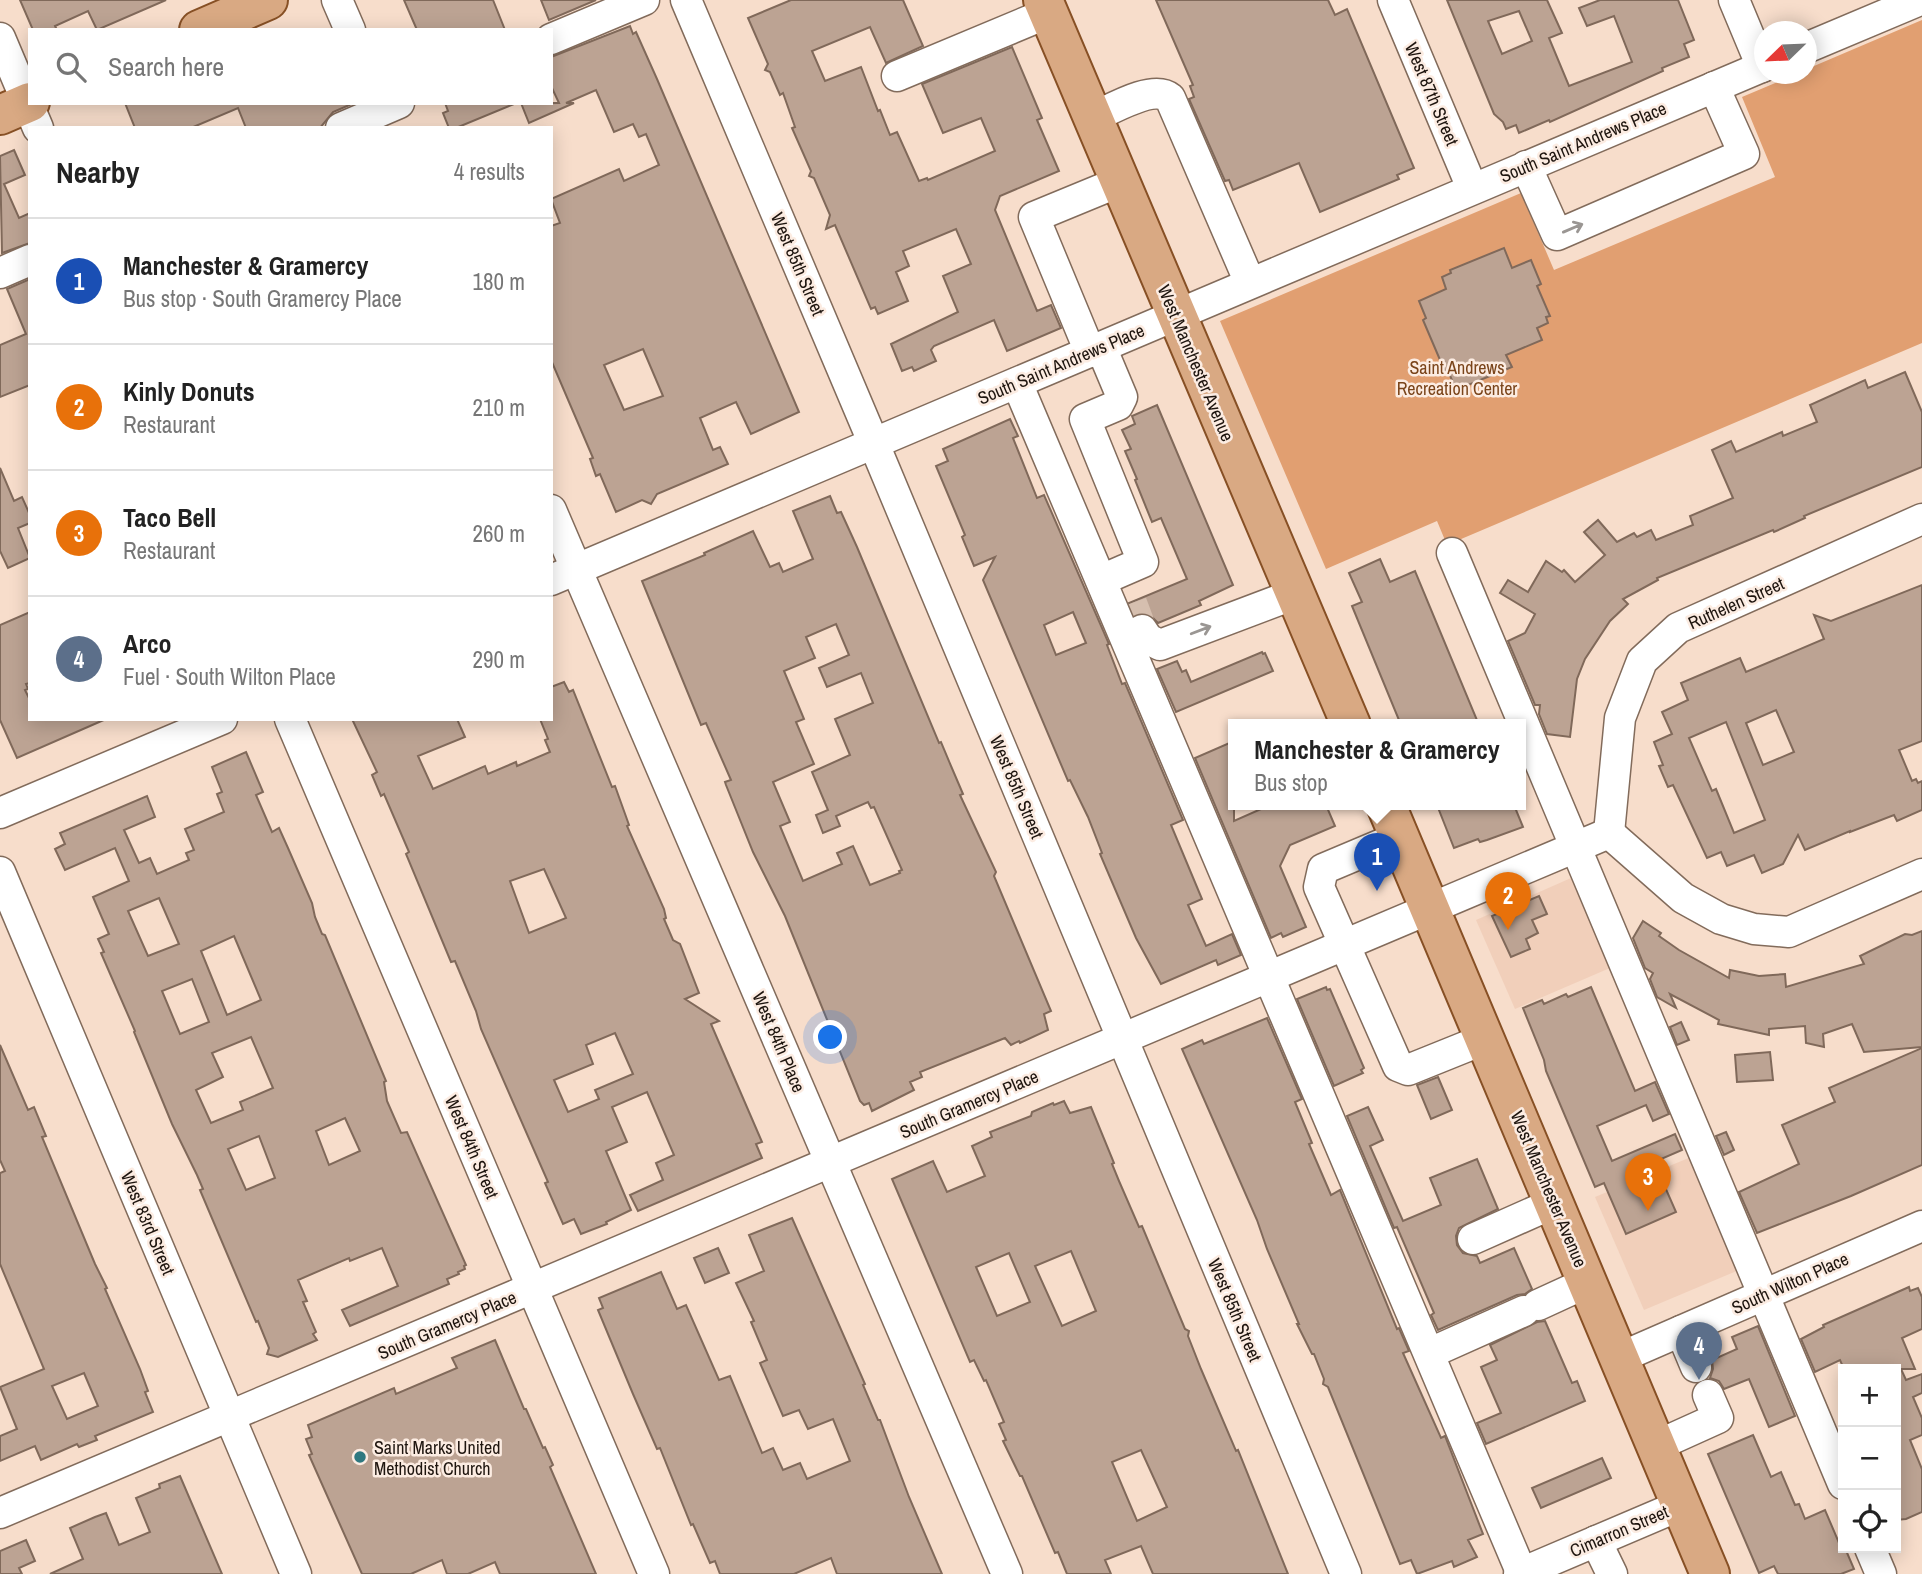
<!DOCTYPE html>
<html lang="en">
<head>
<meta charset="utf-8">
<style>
  :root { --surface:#fff; --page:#f6f6f6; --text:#222; --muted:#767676; --line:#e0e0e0; --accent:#1a73e8 }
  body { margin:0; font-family:"Archivo Narrow",sans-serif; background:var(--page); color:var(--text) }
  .controls { position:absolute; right:21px; bottom:21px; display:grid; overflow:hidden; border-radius:0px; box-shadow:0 4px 18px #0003 }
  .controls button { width:63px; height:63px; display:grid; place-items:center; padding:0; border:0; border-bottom:2px solid var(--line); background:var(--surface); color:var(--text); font:35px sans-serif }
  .compass { position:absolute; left:1754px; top:21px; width:63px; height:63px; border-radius:50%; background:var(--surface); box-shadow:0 4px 18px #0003; rotate:247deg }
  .you { position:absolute; left:831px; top:1038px; width:24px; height:24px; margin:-18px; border:5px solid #fff; border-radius:50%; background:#1a73e8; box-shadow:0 0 0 10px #1a73e833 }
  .badge { display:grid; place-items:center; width:46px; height:46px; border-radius:50%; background:var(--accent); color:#fff; font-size:23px; font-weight:700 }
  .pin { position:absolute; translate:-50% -58px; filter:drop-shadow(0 2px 4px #0008) }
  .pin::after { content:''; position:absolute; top:37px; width:24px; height:21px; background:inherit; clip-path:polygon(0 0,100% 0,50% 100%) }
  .popup { position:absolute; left:1228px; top:719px; width:298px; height:91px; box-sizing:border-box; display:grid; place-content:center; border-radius:0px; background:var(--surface); filter:drop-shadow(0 2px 5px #0005); font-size:23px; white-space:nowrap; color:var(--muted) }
  .popup b { font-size:26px; color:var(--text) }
  .popup::after { content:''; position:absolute; left:50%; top:100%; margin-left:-14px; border:14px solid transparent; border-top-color:var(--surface) }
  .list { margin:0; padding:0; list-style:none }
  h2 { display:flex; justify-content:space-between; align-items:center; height:91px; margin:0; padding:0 28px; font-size:30px }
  h2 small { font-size:23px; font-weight:400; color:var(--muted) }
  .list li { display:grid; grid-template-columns:46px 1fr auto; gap:21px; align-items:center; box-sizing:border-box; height:126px; padding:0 28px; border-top:2px solid var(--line) }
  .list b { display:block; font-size:26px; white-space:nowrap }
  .list p { margin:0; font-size:23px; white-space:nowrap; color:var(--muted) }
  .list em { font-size:23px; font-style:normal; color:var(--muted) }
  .icon { flex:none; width:38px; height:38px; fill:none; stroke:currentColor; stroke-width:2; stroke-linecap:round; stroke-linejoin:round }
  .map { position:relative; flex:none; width:1922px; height:1574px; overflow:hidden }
  .search { position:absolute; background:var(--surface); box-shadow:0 4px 18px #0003; left:28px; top:28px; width:525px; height:77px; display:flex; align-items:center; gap:18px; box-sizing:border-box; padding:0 24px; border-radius:0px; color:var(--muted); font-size:26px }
  .panel { position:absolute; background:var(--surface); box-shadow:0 4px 18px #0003; left:28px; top:126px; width:525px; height:595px; border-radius:0px }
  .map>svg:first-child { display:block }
  .built { fill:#f1cfba }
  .green { fill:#e19f71 }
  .building { fill:#bca393; stroke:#80695a; stroke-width:2; fill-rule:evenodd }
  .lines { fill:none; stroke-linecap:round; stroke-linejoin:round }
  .minor-tunnel { stroke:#d6bfaf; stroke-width:30; stroke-dasharray:30 15; stroke-linecap:butt }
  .minor-casing { stroke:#826b5b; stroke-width:33 }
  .major-casing { stroke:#875025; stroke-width:42 }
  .minor { stroke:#fff; stroke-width:30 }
  .major { stroke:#d9a983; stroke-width:38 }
  .oneway { stroke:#9a9693 }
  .poi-dot { fill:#2f7880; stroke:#fcece2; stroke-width:2.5 }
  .labels { text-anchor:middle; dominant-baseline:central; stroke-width:5; stroke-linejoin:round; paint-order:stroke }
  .street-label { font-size:18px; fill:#1e150f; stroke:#fcece2 }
  .park-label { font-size:18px; fill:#7a441a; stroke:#fcece2 }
  .poi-label { font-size:18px; fill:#1e150f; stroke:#fcece2; text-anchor:start }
</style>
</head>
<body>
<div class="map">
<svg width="1922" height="1574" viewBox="0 0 1922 1574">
  <rect width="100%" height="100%" fill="#f7ddcb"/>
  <g class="built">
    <path d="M1571 878 1610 968 1515 1009 1476 920Z"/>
    <path d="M1691 1157 1739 1270 1644 1310 1595 1197Z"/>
  </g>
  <path class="green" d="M1922 20V343L1447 545 1437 521 1326 569 1220 321 1521 193 1554 270 1775 177 1742 97 1797 74H1806L1807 69Z"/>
  <g class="building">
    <path d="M20 0H166L97 30 88 11 55 26 57 30H33Z"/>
    <path d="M404 0H493L505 30H417Z"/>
    <path d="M541 0H596L549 20Z"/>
    <path d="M791 0H903L923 46 886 63 870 27 812 51 825 81 861 67 878 111 880 110 890 135 897 132 919 181 927 178 928 180 995 151 981 118 943 133 922 84 1012 47 1042 118 1037 120 1059 171 1000 196 995 210 1037 311 1051 305 1061 328 1007 351 994 320 934 346 931 350 936 361 914 371 912 367 902 371 891 344 958 312 943 276 971 264 956 229 903 251 909 266 896 272 908 301 878 314 875 307 871 309 835 225 826 229 830 215 814 178 809 176 811 171 792 128 795 127 783 93 780 95 770 72 765 70 768 64 748 18Z"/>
    <path d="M1156 0H1328L1335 15 1347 9 1414 168 1397 175 1399 179 1320 212 1299 163 1233 190 1229 180 1225 181 1189 99 1194 97 1190 86 1193 85Z"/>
    <path d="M1447 0H1547L1562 33 1549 38 1569 86 1632 62 1614 16 1587 26 1579 8 1600 0H1678L1694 40 1684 44 1689 57 1662 68 1663 71 1550 122 1549 120 1519 133 1516 125 1506 129 1503 122 1494 114ZM1519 11 1532 41 1502 54 1488 21Z"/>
    <path d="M630 26 633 34 636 32 657 79 799 412 751 434 736 402 700 418 713 450 720 447 728 464 657 494 651 504 642 500 616 512 600 474 596 476 590 459 593 458 551 360V226L560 223 551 199 619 169 624 181 659 165 646 134 639 137 633 124 614 132 596 90 566 103H574L529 123 521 103H559L551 86V57ZM643 349 663 396 624 410 604 365Z"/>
    <path d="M125 103H354L333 112 320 128H246L238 108 191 128H135Z"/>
    <path d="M445 103H514V104L456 128H449L443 113 448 111Z"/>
    <path d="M14 150 25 175 4 184 19 218 30 213V243L2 253 0 156Z"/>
    <path d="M1504 248 1512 268 1531 260 1541 284 1537 286 1550 316 1546 317 1548 323 1537 328 1542 340 1506 355 1512 367 1456 390 1449 373 1446 374 1423 320 1426 318 1419 301 1446 289 1442 277 1451 273 1450 270Z"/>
    <path d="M30 279V385L0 397V345L26 334 7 289Z"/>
    <path d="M1905 372 1922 412V467L1804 516 1805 518 1774 532 1773 530 1657 578 1658 580 1623 599 1628 604 1610 621 1585 659 1577 679 1570 737 1547 734 1539 714 1540 705H1535L1508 641 1525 633 1535 614 1500 593 1508 580 1528 592 1546 561 1562 572 1564 570 1575 582 1605 555 1584 532 1598 520 1617 542 1634 533 1637 537 1651 530 1656 540 1693 525 1690 516 1733 498 1712 450 1731 441 1736 452 1782 432 1783 436 1817 422 1810 405 1865 380 1868 388Z"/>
    <path d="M1157 405 1233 585 1199 601 1201 605 1158 623 1149 614 1142 613 1134 615 1129 603 1187 579 1161 518 1152 522 1135 480 1137 479 1125 451 1131 449 1122 430 1135 424 1132 416Z"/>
    <path d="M1010 419 1018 436 1013 438 1037 498 1044 495 1109 644 1107 645 1122 684 1125 683 1183 820 1171 825 1202 899 1188 905 1206 946 1232 934 1241 955 1218 965 1216 960 1161 984 1136 938 1100 854 1102 853 1088 817 1070 780 1068 781 983 580 995 557 974 566 962 537 965 535 936 466 948 461 943 449ZM1073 612 1086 643 1056 655 1044 625Z"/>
    <path d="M0 468 14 501 22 497 30 515V523L18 528 30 558 8 568 0 551Z"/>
    <path d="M830 496 837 513 841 512 857 547 939 743 941 742 951 766 963 794 960 795 996 872 994 876 1051 1011 1044 1014 1048 1030 1020 1043 1019 1041 1011 1045 1005 1038 920 1072 922 1077 910 1082 914 1090 872 1111 869 1103 864 1105 860 1101 785 916 753 852 726 785 725 782 731 780 706 723 701 725 642 581 705 555 704 553 753 531 770 567 779 563 783 572 813 559 793 511ZM836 624 849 655 819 668 827 687 861 673 873 703 835 719 850 755 812 772 828 810 816 815 823 833 840 826 836 816 868 802 871 808 874 807 902 870 899 871 900 873 870 885 853 846 837 853 842 864 803 881 780 826 790 822 773 782 814 764 796 722 804 719 784 671 815 658 806 637Z"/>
    <path d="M1380 559 1390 582 1415 571 1479 725H1401L1352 606 1362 602 1349 573Z"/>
    <path d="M1922 585V741L1899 750 1912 781 1916 779 1918 783 1922 781V810L1897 821 1894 815 1850 832V831L1805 850 1798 835 1783 864 1762 873 1754 855 1727 866 1721 852 1707 858 1673 785 1668 787 1659 766 1663 765 1654 742 1672 734 1662 712 1688 700 1681 683 1740 658 1746 672 1824 639 1814 615 1831 621ZM1776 710 1794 752 1763 765 1746 723ZM1726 722 1765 820 1734 833 1716 789 1712 791 1689 738Z"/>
    <path d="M30 612V683L26 684 28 689 25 690 30 700V719H106L17 758 0 720V625Z"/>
    <path d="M1262 652 1263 654 1265 653 1273 671 1176 712 1157 669 1177 661 1182 672 1186 670 1191 682Z"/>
    <path d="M564 682 569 692 573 690 612 787 615 786 629 825 627 826 664 909 666 918 664 919 673 940 680 944 699 993 685 999 719 1021 711 1024 762 1142 756 1144 762 1158 638 1211 630 1195 663 1180 656 1163 674 1155 647 1092 612 1107 627 1142 606 1151 631 1210 606 1222 607 1224 581 1234 574 1219 563 1224 545 1183 548 1182 481 1029 476 1011 455 961 451 962 406 854 409 852 384 794 381 796 372 775 377 772 352 719H457L465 737 418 756 433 789 485 766 488 774 516 762 517 766 550 752 545 740 548 739 540 719H551V687ZM544 869 566 918 529 933 510 881ZM615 1033 633 1074 595 1090 599 1099 568 1112 554 1080 593 1064 586 1045Z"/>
    <path d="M1234 741V821L1270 805H1326L1335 826 1290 845 1280 866 1306 927 1283 937 1281 933 1271 938 1195 758Z"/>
    <path d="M246 752 263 792 256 795 272 832 279 828 288 848 312 903 315 917 322 934 325 935 386 1081 384 1082 387 1101 401 1133 407 1132 466 1265 464 1266 465 1269 458 1272 459 1274 447 1279 449 1284 350 1326 342 1310 398 1286 382 1248 350 1261 349 1258 298 1280 307 1301 303 1302 316 1332 313 1334 317 1340 278 1357 267 1354 269 1348 258 1321 256 1322 200 1190 203 1189 197 1175 172 1124 134 1032 135 1031 101 953 104 952 98 939 109 934 93 897 129 881 115 848 65 870 55 849 65 844 60 833 147 796 155 817 124 830 139 863 150 858 157 874 189 860 186 853 194 850 185 829 224 812 217 794 222 792 212 767ZM159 898 179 944 148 956 128 911ZM234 936 261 1000 227 1015 201 951ZM192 979 209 1022 180 1034 162 991ZM251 1037 273 1088 240 1102 243 1110 211 1123 196 1090 223 1077 212 1053ZM345 1118 360 1151 329 1165 316 1131ZM259 1136 275 1178 246 1190 228 1149Z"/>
    <path d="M1437 805H1514L1523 827 1487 840 1480 842 1478 839 1454 848Z"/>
    <path d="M1539 896 1547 914 1532 920 1538 933 1526 939 1530 949 1511 957 1492 916Z"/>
    <path d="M1643 921 1661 933 1659 936 1679 950 1729 978 1730 970 1759 976 1785 974 1786 987 1864 964 1860 956 1905 934 1912 935 1922 931V1047L1864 1052 1852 1024 1823 1034 1824 1047 1806 1043 1805 1026 1769 1029V1035L1718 1024 1719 1020 1670 994 1676 1008 1657 997 1650 979 1653 973 1645 968 1633 938Z"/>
    <path d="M1326 987 1327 990 1330 989 1364 1068 1361 1070 1363 1073 1334 1086 1297 999Z"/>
    <path d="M1591 987 1635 1091 1655 1082 1669 1114 1653 1121 1646 1105 1597 1126 1612 1161 1675 1134 1682 1150 1654 1162 1676 1212 1626 1234 1604 1183 1595 1187 1546 1071 1544 1060 1523 1008 1542 1000 1544 1004 1566 994 1568 997Z"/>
    <path d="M1267 1018 1302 1099 1295 1102 1312 1143 1309 1144 1331 1195 1340 1190 1397 1329 1399 1328 1409 1351 1403 1353 1441 1438 1445 1436 1483 1534 1468 1540 1477 1557 1454 1567 1452 1561 1417 1574 1411 1560 1400 1564 1328 1387 1323 1384 1324 1379 1314 1354H1312L1297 1324H1299L1267 1249 1257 1220 1182 1049 1202 1040 1204 1044Z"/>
    <path d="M1681 1022 1689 1040 1677 1045 1670 1027Z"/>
    <path d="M0 1045 28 1110 34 1107 46 1136 42 1137 95 1264 107 1288 105 1289 140 1369 148 1391 145 1392 153 1412 95 1436 97 1440 79 1447 77 1444 41 1460 35 1446 0 1461V1436L17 1429 0 1387 44 1369 0 1264V1173L5 1171 0 1160ZM84 1373 98 1406 67 1419 52 1386Z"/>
    <path d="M1922 1048V1165L1851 1196 1757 1233 1739 1192 1799 1164 1782 1125 1835 1102 1829 1088Z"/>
    <path d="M1770 1052 1773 1080 1737 1082 1735 1055Z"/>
    <path d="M1438 1077 1452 1110 1431 1119 1417 1085Z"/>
    <path d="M1064 1101 1070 1113 1091 1107 1114 1163 1112 1164 1119 1181 1139 1227 1142 1226 1185 1329 1189 1331 1188 1336 1201 1369 1236 1451 1238 1450 1288 1574H1153L1141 1546 1105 1560 1111 1574H1067L1058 1552 1055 1553 1022 1476H1020L1003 1441 1006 1440 999 1424 1004 1422 986 1380 984 1381 974 1360 970 1362 892 1179 933 1161 947 1192 985 1176 972 1146 992 1137 990 1132 1031 1116 1032 1112 1053 1103 1054 1105ZM1071 1251 1096 1311 1062 1326 1035 1266ZM1009 1253 1030 1302 997 1316 976 1267ZM1141 1450 1167 1507 1137 1521 1112 1462Z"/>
    <path d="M1368 1107 1383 1140 1370 1146 1403 1221 1441 1205 1430 1178 1477 1159 1498 1209 1459 1228 1456 1236 1457 1245 1463 1253 1477 1256 1480 1263 1514 1248 1532 1289 1525 1294 1517 1295 1438 1330 1431 1315 1434 1313 1397 1227 1394 1228 1347 1116Z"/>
    <path d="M1726 1132 1734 1150 1724 1155 1716 1136Z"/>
    <path d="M792 1218 865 1384 863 1385 878 1420H880L909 1497 942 1574H837L831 1558 794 1574H720L715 1561 710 1563 693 1524 691 1525 660 1448 657 1449 633 1394 598 1310 603 1308 599 1298 661 1272 677 1309 686 1305 719 1380 730 1376 762 1453 773 1448 783 1470 800 1463 807 1479 850 1461 833 1419 808 1429 799 1410 783 1416 760 1363 767 1360 751 1322 754 1321 736 1283 764 1271 749 1235Z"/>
    <path d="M718 1248 729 1273 705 1283 694 1258Z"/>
    <path d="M1909 1287 1910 1291 1918 1288 1922 1297V1329L1902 1338 1915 1369H1901L1906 1380 1922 1374V1393L1913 1397 1922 1418V1435L1910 1440 1922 1469V1512L1906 1519 1896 1520V1369H1844L1840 1360 1815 1372 1801 1339 1824 1327 1823 1325Z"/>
    <path d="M1545 1321 1572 1383 1577 1381 1585 1401 1486 1444 1477 1423 1501 1413 1481 1367 1497 1360 1490 1345 1537 1322Z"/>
    <path d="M1758 1326 1795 1416 1769 1427 1749 1379 1724 1389 1719 1381 1710 1378 1713 1369 1712 1360 1737 1349 1732 1337Z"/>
    <path d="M495 1340 524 1409H526L543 1448 545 1447 553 1465 550 1467 596 1574H500L495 1562 468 1574H447L442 1560 411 1574H362L309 1455 312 1454 306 1439 312 1437 308 1425 394 1388 396 1394 457 1368 452 1358Z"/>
    <path d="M1753 1435 1771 1477 1781 1472 1795 1505 1799 1504 1805 1519 1825 1510 1842 1550 1845 1548 1854 1569 1841 1574H1778L1774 1566 1759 1573 1708 1454Z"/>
    <path d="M1602 1458 1611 1478 1541 1508 1532 1488Z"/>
    <path d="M180 1476 222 1574H50L83 1559 70 1528 95 1517 106 1513 119 1545 150 1532 136 1498 160 1488 159 1484Z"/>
    <path d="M26 1540 35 1561 19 1568 22 1574H0V1551Z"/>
  </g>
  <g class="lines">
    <path class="minor-tunnel" d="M1132 603 1142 630"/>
    <g class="minor-casing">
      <g id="minor">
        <path d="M337 0 350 30"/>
        <path d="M686 0 874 444 1346 1574"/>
        <path d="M1393 0 1472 188"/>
        <path d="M1734 0 1762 67"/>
        <path d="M0 38 38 128"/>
        <path d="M551 39 644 0"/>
        <path d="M1806 48 1920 0"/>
        <path d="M897 76 1048 13"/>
        <path d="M1092 118C1110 110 1153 84 1170 98L1250 283"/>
        <path d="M341 128 399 103"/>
        <path d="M1526 166 1557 235 1744 154 1714 87"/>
        <path d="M0 273 30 260"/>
        <path d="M1101 347 1122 397 1118 405 1085 419 1143 562 1113 575"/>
        <path d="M1090 352 1034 217 1119 182"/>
        <path d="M1017 383 1522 1574"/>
        <path d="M551 510 1007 1574"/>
        <path d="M1452 553 1843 1484"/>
        <path d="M551 580 1764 66"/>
        <path d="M1142 630 1148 639 1160 645 1295 594"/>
        <path d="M290 719 654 1574"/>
        <path d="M0 813 222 719"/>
        <path d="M1609 833 1620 718 1642 661 1678 628 1922 519"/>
        <path d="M1609 833 1683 898 1721 919 1754 929 1789 932 1922 874"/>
        <path d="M1399 837 1323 869 1319 887 1398 1066 1408 1070 1485 1039"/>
        <path d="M0 872 296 1574"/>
        <path d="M1473 1239 1554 1203"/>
        <path d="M1538 1305 1588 1282"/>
        <path d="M1681 1331 1696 1367"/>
        <path d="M1439 1349 1524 1311"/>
        <path d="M1619 1358 1922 1226"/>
        <path d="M1656 1446 1718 1418 1708 1395"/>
        <path d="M0 1513 1609 833"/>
        <path d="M1596 1541 1612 1574"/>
        <path d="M1870 1548 1881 1574"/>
        <path d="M1519 1574 1681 1505"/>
      </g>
    </g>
    <g class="major-casing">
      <g id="major">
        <path d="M1043 0 1351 725"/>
        <path d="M199 30 268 0"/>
        <path d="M0 115 30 102"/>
        <path d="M1386 805 1710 1574"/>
      </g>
    </g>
    <use href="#minor" class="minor"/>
    <use href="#major" class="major"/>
  </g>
  <defs><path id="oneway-shaft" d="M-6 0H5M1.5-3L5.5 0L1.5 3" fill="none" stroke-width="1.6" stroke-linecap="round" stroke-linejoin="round" transform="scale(1.75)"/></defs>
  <g class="oneway">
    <use href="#oneway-shaft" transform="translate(1573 228) rotate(-23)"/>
    <use href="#oneway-shaft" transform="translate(1201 630) rotate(-21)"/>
  </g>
  <circle class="poi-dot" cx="360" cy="1457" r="7"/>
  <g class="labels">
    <g class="street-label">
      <text transform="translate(1432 94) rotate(67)">West 87th Street</text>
      <text transform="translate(1583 142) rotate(-23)">South Saint Andrews Place</text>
      <text transform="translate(798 264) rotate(67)">West 85th Street</text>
      <text transform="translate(1196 363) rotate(67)">West Manchester Avenue</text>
      <text transform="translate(1061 364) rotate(-23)">South Saint Andrews Place</text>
      <text transform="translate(1736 603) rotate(-24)">Ruthelen Street</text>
      <text transform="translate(1017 787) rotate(67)">West 85th Street</text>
      <text transform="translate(779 1042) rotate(67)">West 84th Place</text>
      <text transform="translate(969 1104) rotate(-23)">South Gramercy Place</text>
      <text transform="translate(472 1147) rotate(67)">West 84th Street</text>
      <text transform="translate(1549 1189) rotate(67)">West Manchester Avenue</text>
      <text transform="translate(148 1223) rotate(67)">West 83rd Street</text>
      <text transform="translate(1790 1283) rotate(-24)">South Wilton Place</text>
      <text transform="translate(1235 1310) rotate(67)">West 85th Street</text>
      <text transform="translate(447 1325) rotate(-23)">South Gramercy Place</text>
      <text transform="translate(1619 1531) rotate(-23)">Cimarron Street</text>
    </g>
    <g class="park-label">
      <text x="1457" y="367">Saint Andrews<tspan x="1457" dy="21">Recreation Center</tspan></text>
    </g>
    <g class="poi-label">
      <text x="374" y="1447">Saint Marks United<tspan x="374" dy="21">Methodist Church</tspan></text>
    </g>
  </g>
</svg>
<div class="controls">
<button>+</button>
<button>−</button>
<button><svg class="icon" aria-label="locate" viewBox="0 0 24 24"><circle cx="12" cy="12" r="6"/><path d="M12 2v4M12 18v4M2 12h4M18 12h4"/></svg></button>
</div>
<svg class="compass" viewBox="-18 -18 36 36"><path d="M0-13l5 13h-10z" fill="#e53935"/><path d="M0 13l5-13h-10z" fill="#767676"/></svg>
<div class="you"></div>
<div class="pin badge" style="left:1377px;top:891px;background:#1a4fb4">1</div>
<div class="popup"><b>Manchester &amp; Gramercy</b>Bus stop</div>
<div class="pin badge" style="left:1508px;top:930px;background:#e8710a">2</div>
<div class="pin badge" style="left:1648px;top:1211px;background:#e8710a">3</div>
<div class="pin badge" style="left:1699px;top:1380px;background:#5c6f8a">4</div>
<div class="search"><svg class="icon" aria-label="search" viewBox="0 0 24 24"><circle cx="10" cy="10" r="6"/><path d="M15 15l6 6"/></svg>Search here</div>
<section class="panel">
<h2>Nearby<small>4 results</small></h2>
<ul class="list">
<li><span class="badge" style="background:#1a4fb4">1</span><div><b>Manchester &amp; Gramercy</b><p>Bus stop · South Gramercy Place</p></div><em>180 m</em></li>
<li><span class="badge" style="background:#e8710a">2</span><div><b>Kinly Donuts</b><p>Restaurant</p></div><em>210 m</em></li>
<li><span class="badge" style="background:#e8710a">3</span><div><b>Taco Bell</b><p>Restaurant</p></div><em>260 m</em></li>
<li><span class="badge" style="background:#5c6f8a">4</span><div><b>Arco</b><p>Fuel · South Wilton Place</p></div><em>290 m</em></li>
</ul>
</section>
</div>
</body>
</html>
